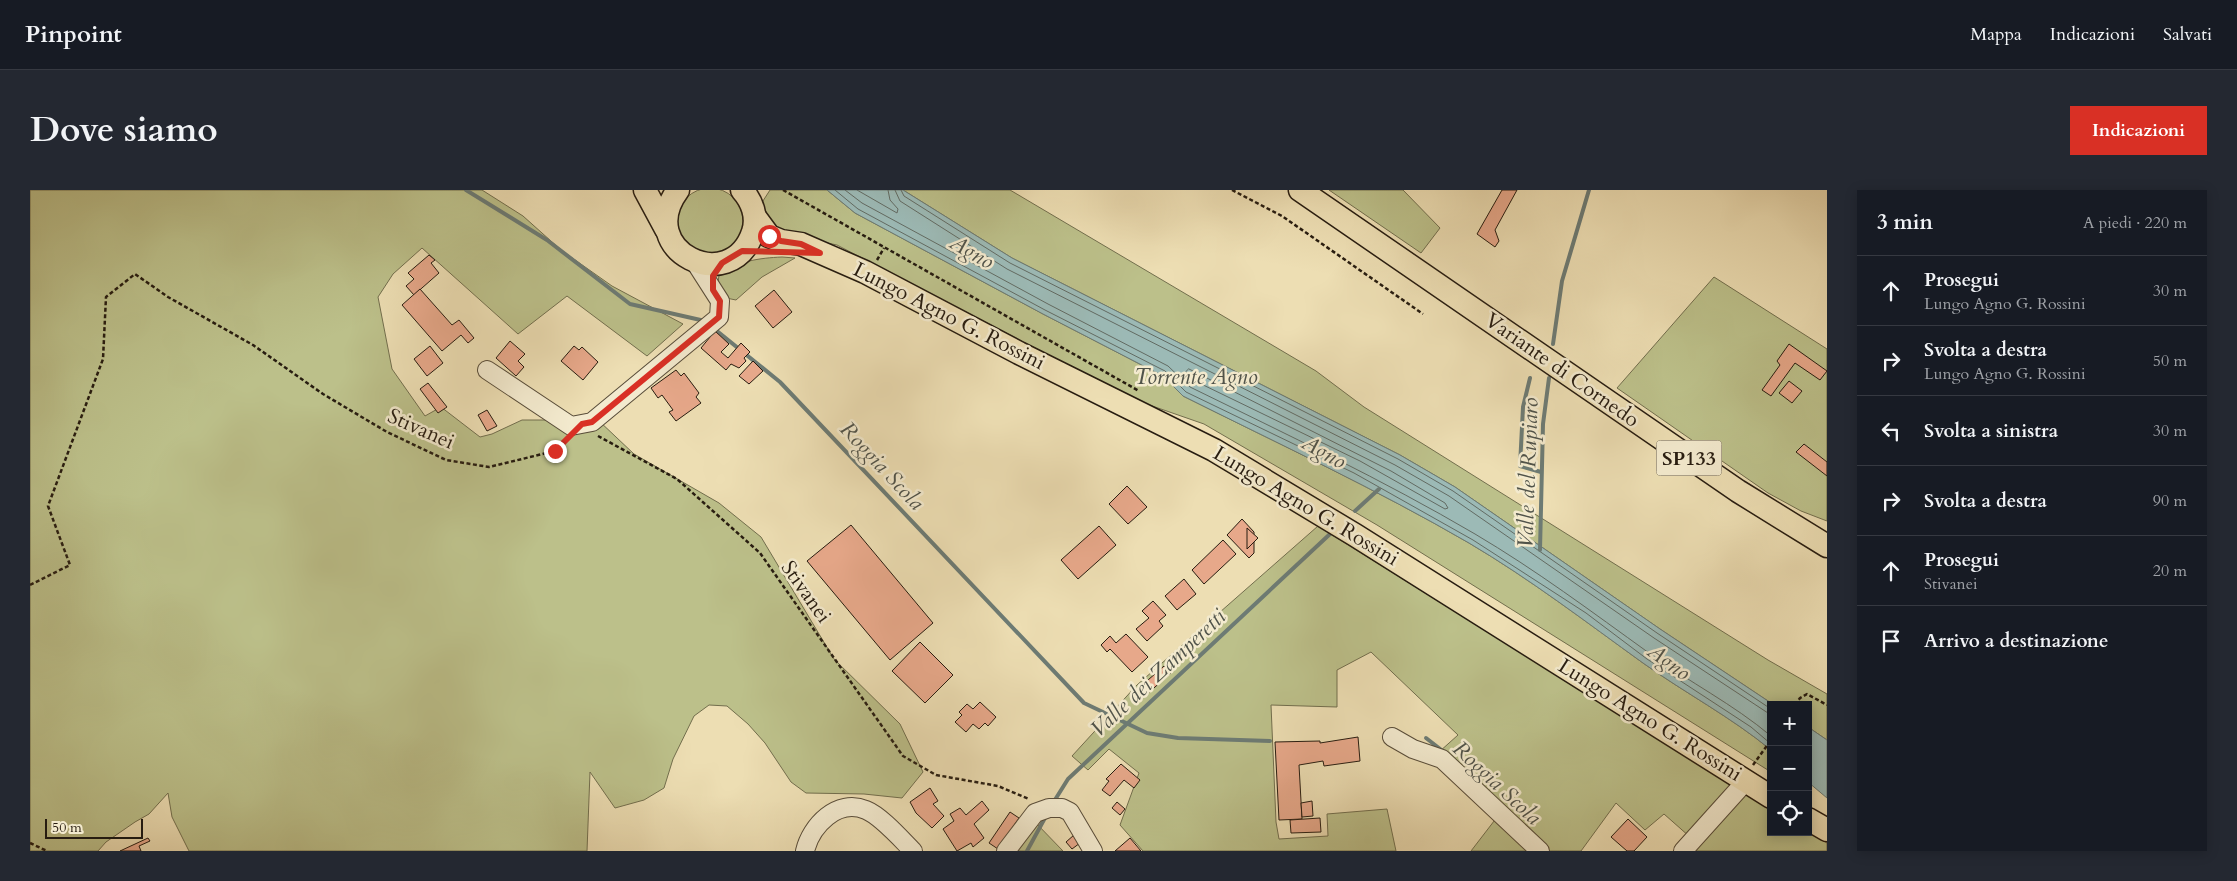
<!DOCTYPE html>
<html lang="it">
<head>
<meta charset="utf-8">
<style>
  :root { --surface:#171b24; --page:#242831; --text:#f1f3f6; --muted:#9ea1a6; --line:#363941; --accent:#d93025 }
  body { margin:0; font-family:Cardo,serif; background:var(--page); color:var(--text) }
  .controls { position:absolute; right:15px; bottom:15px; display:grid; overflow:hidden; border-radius:0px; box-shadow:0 2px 12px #0003 }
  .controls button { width:45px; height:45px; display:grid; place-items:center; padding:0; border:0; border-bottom:1px solid var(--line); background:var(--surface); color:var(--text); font:25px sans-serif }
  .scale { position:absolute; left:15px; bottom:12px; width:98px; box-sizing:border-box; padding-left:5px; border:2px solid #271c10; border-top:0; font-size:14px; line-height:18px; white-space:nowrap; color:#271c10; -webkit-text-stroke:4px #f3eace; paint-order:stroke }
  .stop { position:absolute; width:15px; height:15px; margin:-11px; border:4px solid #d93025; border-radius:50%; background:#fff }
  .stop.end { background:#d93025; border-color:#fff; box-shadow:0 1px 5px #0008 }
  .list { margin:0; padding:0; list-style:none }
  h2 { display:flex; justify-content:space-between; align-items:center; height:65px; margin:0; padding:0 20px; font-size:21px }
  h2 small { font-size:16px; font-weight:400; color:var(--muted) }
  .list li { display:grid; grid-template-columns:32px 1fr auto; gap:15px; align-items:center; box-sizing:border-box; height:70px; padding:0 20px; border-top:1px solid var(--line) }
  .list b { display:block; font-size:19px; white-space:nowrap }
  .list p { margin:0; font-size:16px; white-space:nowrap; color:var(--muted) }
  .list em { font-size:16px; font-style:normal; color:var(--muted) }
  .icon { flex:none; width:28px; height:28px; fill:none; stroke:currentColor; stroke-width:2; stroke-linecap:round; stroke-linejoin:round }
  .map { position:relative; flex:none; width:1797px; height:661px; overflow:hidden; border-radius:0px }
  header { display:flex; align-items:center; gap:30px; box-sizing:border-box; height:70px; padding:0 25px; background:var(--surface); border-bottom:1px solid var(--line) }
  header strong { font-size:24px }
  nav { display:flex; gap:28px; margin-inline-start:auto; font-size:18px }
  .intro { display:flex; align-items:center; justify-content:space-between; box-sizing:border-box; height:120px; padding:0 30px }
  h1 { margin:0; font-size:35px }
  .button { padding:12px 22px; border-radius:0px; background:var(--accent); color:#fff; font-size:18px; font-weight:700 }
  main { display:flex; gap:30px; padding:0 30px }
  aside { flex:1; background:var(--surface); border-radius:0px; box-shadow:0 2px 12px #0003 }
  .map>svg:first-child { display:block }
  .green { fill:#bcc08a; stroke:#726e4d }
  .water { fill:#9cbab6; stroke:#6d7b74 }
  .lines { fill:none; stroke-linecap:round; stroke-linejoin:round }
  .shore { stroke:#626b63; stroke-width:1 }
  .stream { stroke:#6d7b74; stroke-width:4 }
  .building { fill:#e7a88a; stroke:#271c10 }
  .minor-casing { stroke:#584c39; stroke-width:20 }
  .major-casing { stroke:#271c10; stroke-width:25 }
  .path { stroke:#271c10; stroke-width:2.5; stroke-dasharray:4 2.5; stroke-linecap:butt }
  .minor { stroke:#f3eace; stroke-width:18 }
  .major { stroke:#eddeb3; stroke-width:22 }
  .route { stroke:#d93025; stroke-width:6 }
  .labels { text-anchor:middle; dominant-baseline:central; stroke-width:5; stroke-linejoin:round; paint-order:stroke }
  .shield { fill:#f3eace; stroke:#645a49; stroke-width:1 }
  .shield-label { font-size:20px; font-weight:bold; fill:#271c10 }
  .street-label { font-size:21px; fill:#271c10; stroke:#f3eace }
  .water-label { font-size:22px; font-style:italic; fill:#50534a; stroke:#f3eace }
</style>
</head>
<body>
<header>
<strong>Pinpoint</strong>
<nav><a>Mappa</a><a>Indicazioni</a><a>Salvati</a></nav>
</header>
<div class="intro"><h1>Dove siamo</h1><a class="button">Indicazioni</a></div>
<main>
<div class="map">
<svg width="1797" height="661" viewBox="0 0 1797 661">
  <rect width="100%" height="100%" fill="#eddeb3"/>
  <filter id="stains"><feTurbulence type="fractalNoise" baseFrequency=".004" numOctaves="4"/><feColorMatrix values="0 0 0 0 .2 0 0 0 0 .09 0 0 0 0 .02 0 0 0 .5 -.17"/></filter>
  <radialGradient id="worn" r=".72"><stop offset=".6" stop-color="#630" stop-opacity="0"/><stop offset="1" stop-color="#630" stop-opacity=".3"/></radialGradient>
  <g class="green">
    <circle cx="680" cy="31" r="33"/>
    <path d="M0 0H452L493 26 531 60 582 96 653 134 617 166 537 106 488 144 392 58 363 84 348 107 362 179 395 226 411 217 450 247 462 244 492 230H568L604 264 689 313 731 347 804 469 870 534 893 582 872 608 834 604 776 603 761 592 735 553 718 534 697 516 679 515 664 526 643 569 634 598 614 610 585 618 560 582 557 661H159L142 627 138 603 119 624 105 632 76 652 68 661H0Z"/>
    <path d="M740 0H797L825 23 1013 124 1133 186 1153 206C1249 254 1346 299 1439 353 1500 389 1556 432 1613 473 1655 503 1701 527 1741 560V582L1347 335 1174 234 1105 210 807 55 750 43 735 31 731 14Z"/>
    <path d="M873 0H980L1286 181 1334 217 1738 470 1797 504V550L1778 537V515H1744L1630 439 1425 297 1370 265 982 68Z"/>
    <path d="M1299 0H1373L1410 38 1391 63Z"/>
    <path d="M752 67 765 68 732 87 706 110 696 108 688 93 689 85C708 71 729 68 752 67Z"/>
    <path d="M1684 87 1797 159V331L1771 321 1738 303 1587 198Z"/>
    <path d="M1288 336 1741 619V642H1778L1797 653V661H1648L1660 647 1634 624 1615 640 1586 613 1551 661H1441L1471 622 1409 562 1428 545 1341 462 1307 480V517L1241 515 1246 632 1249 649 1298 646 1297 624 1357 619 1366 661H1113L1090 635 1109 583 1079 559 1058 580 1042 566 1107 495Z"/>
    <path d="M1004 631 1033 661H982Z"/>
  </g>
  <g class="water">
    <path d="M797 0H873L982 68 1370 265 1425 297 1630 439 1744 515H1741V560C1701 527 1655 503 1613 473 1556 432 1500 389 1439 353 1346 299 1249 254 1153 206L1133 186 1013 124 825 23Z"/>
    <path d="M1778 537 1797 550V608L1778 592Z"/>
  </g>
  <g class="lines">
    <g class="shore">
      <path d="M805 0 828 19 1015 120 1135 181 1156 202 1324 283 1443 350 1556 423 1617 469 1721 537 1741 554"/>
      <path d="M815 0 832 13 1018 114 1138 176 1160 197C1256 244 1353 290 1445 344 1506 380 1562 422 1619 463 1659 492 1703 514 1741 546"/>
      <path d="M827 0 867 23 868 19 860 10 858 0"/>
      <path d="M865 0 870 11 977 79 1365 275 1419 306 1624 448 1741 525"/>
      <path d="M871 0 874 6 980 73 1368 269 1423 301 1627 443 1741 519"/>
      <path d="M1159 179 1361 281 1415 313 1418 318 1415 319 1330 271 1165 191 1156 182Z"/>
    </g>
    <g class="stream">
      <path d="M436 0 517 50 600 114 675 131"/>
      <path d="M682 137 750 192 1054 513 1117 543 1148 548 1240 551"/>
      <path d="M1523 154 1532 91 1559 0"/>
      <path d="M1500 188 1493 217 1490 276 1511 282"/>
      <path d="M1325 321 1349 299"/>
      <path d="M1510 360 1513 234 1519 188"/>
      <path d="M1396 548 1414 562"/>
      <path d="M1023 613 1038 589 1300 344"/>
      <path d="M997 661 1016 626"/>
    </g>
  </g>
  <g class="building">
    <path d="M1472 0H1487L1465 40 1469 51 1465 57 1447 44Z"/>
    <path d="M399 65 405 70 401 73 409 83 384 105 376 96 384 89 378 83Z"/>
    <path d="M390 99 422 135 429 130 444 148 438 153 431 145 412 161 372 115Z"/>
    <path d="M744 100 762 122 743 138 725 116Z"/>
    <path d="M685 141 699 154 691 162 698 168 711 153 720 162 714 168 716 171 709 178 701 174 696 180 671 158Z"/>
    <path d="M480 151 495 164 488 171 494 177 486 186 466 168Z"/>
    <path d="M1759 154 1797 181 1790 190 1765 173 1741 206 1732 200 1750 175 1747 171Z"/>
    <path d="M400 156 413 173 397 186 384 169Z"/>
    <path d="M544 156 549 160 552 157 568 172 553 190 531 171Z"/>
    <path d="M723 171 733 181 719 194 709 186Z"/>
    <path d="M646 180 651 186 654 183 669 203 666 207 671 213 646 231 639 222 643 220 632 205 628 208 621 198Z"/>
    <path d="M1759 191 1772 201 1762 213 1749 203Z"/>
    <path d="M398 193 417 217 408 223 390 199Z"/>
    <path d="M457 220 467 236 457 241 448 225Z"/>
    <path d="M1774 254 1797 272V286L1766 262Z"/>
    <path d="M1097 296 1117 317 1098 334 1079 314Z"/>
    <path d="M1212 329 1224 342V363L1219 368 1197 345Z"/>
    <path d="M821 335 903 433 860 470 777 371Z"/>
    <path d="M1069 336 1086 355 1048 389 1031 370Z"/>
    <path d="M1217 338 1228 348 1217 359Z"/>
    <path d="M1193 350 1206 364 1174 394 1162 380Z"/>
    <path d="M1154 389 1166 404 1147 420 1135 406Z"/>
    <path d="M1123 411 1136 425 1129 431 1133 436 1117 451 1106 439 1119 428 1112 421Z"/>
    <path d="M1096 444 1118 467 1102 482 1080 459 1077 462 1071 455 1080 446 1086 453Z"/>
    <path d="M890 452 923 485 895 513 862 481Z"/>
    <path d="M1134 476 1141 483 1117 504 1110 497Z"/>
    <path d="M950 512 966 527 958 536 955 533 949 539 943 534 936 542 925 532 932 525 929 522 937 514 943 519Z"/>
    <path d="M1328 547 1330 571 1294 576 1293 571 1269 575 1272 629 1249 630 1245 552 1290 551V553Z"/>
    <path d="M1091 574 1110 590 1104 598 1094 590 1080 606 1072 600 1079 591 1076 589Z"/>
    <path d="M900 598 908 611 903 614 914 626 902 638 886 623 880 612Z"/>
    <path d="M952 611 959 620 944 634 954 648 943 657 941 653 927 661 913 639 924 631 920 624 930 618 936 625Z"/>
    <path d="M1282 611 1283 626 1272 627 1271 613Z"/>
    <path d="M1087 612 1095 619 1090 625 1082 618Z"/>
    <path d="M980 622 989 628 968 659 959 653Z"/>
    <path d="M1290 628 1291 642 1261 643 1260 630Z"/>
    <path d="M1598 629 1617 647 1604 661H1597L1581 647Z"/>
    <path d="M1044 645 1050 653 1042 659 1036 652Z"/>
    <path d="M118 648 120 651 109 656 111 661H90Z"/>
    <path d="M1100 648 1111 661H1085Z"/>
  </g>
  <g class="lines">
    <g class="minor-casing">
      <g id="minor">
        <path d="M457 180 541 236 562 232 689 127 690 111 665 72"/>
        <path d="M1362 547 1383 559 1412 569 1510 661"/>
        <path d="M775 661C781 636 807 608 836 620 851 626 871 649 883 661"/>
        <path d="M976 661 1005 623 1019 618H1032L1040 622 1063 661"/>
        <path d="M1653 661 1716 591"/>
      </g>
    </g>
    <g class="major-casing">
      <g id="major">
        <path d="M615 0 636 39"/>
        <path d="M648 0C603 61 701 108 723 42 728 27 722 11 712 0"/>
        <path d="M1270 0 1708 301 1797 356"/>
        <path d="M725 27 739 46 751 51 771 54 835 82 989 163 1184 260 1325 345 1741 607"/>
        <path d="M1778 629 1797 640"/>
      </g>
    </g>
    <g class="path">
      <path d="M753 0 1109 201"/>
      <path d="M1202 0 1252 26 1393 124"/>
      <path d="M847 70 854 58"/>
      <path d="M568 246 647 289 730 363 873 566 906 585 968 596 999 609"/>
      <path d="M0 395 40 375 18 316 73 169 76 107 105 84 138 107 223 155 293 204 357 242 416 270 459 277 525 261 537 249"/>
      <path d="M1765 515 1770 508 1777 504 1797 515"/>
      <path d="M1723 575 1741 550"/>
      <path d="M0 653 17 661"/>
    </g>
    <use href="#minor" class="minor"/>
    <use href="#major" class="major"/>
  </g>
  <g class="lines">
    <path class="route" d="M525 261 552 234 562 232 689 127 690 111 683 100V86L692 73 712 61 790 63 771 54 751 51 739 46"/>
  </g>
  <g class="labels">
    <rect class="shield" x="1626.5" y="250.5" width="65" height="35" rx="4"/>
    <g class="shield-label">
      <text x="1659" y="268">SP133</text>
    </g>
    <g class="street-label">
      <text transform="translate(919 126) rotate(27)">Lungo Agno G. Rossini</text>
      <text transform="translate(1532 180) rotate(35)">Variante di Cornedo</text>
      <text transform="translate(391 239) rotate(24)">Stivanei</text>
      <text transform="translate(1276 316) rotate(31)">Lungo Agno G. Rossini</text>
      <text transform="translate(776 402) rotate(55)">Stivanei</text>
      <text transform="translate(1620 530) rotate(32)">Lungo Agno G. Rossini</text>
    </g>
    <g class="water-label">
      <text transform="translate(942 62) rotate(30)">Agno</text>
      <text x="1166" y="187">Torrente Agno</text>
      <text transform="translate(1294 262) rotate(29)">Agno</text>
      <text transform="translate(852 276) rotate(47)">Roggia Scola</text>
      <text transform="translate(1498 283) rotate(-88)">Valle del Rupiaro</text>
      <text transform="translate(1639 472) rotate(36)">Agno</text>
      <text transform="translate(1128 483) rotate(-43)">Valle dei Zamperetti</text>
      <text transform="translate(1467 593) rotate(43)">Roggia Scola</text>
    </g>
  </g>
  <rect width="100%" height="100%" filter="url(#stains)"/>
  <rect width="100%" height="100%" fill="url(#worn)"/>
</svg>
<div class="controls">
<button>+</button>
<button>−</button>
<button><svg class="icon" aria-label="locate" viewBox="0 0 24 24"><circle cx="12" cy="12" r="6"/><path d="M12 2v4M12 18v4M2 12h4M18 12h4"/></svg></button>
</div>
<div class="scale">50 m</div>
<div class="stop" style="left:739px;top:46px"></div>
<div class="stop end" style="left:525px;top:261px"></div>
</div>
<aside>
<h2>3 min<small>A piedi · 220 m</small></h2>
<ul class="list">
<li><svg class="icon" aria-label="ahead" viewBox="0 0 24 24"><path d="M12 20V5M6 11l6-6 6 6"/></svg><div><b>Prosegui</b><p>Lungo Agno G. Rossini</p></div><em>30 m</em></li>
<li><svg class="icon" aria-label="right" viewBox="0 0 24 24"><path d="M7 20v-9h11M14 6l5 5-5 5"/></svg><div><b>Svolta a destra</b><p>Lungo Agno G. Rossini</p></div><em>50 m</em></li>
<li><svg class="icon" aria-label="left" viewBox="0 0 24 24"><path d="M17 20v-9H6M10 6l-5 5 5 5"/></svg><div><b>Svolta a sinistra</b></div><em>30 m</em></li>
<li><svg class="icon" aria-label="right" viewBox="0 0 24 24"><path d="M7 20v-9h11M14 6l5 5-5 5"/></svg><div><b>Svolta a destra</b></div><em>90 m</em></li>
<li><svg class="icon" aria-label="ahead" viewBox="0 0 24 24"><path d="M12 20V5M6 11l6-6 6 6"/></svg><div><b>Prosegui</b><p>Stivanei</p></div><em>20 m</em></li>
<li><svg class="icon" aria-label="arrive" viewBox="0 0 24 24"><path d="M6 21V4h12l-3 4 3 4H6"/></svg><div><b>Arrivo a destinazione</b></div></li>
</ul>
</aside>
</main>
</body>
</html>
